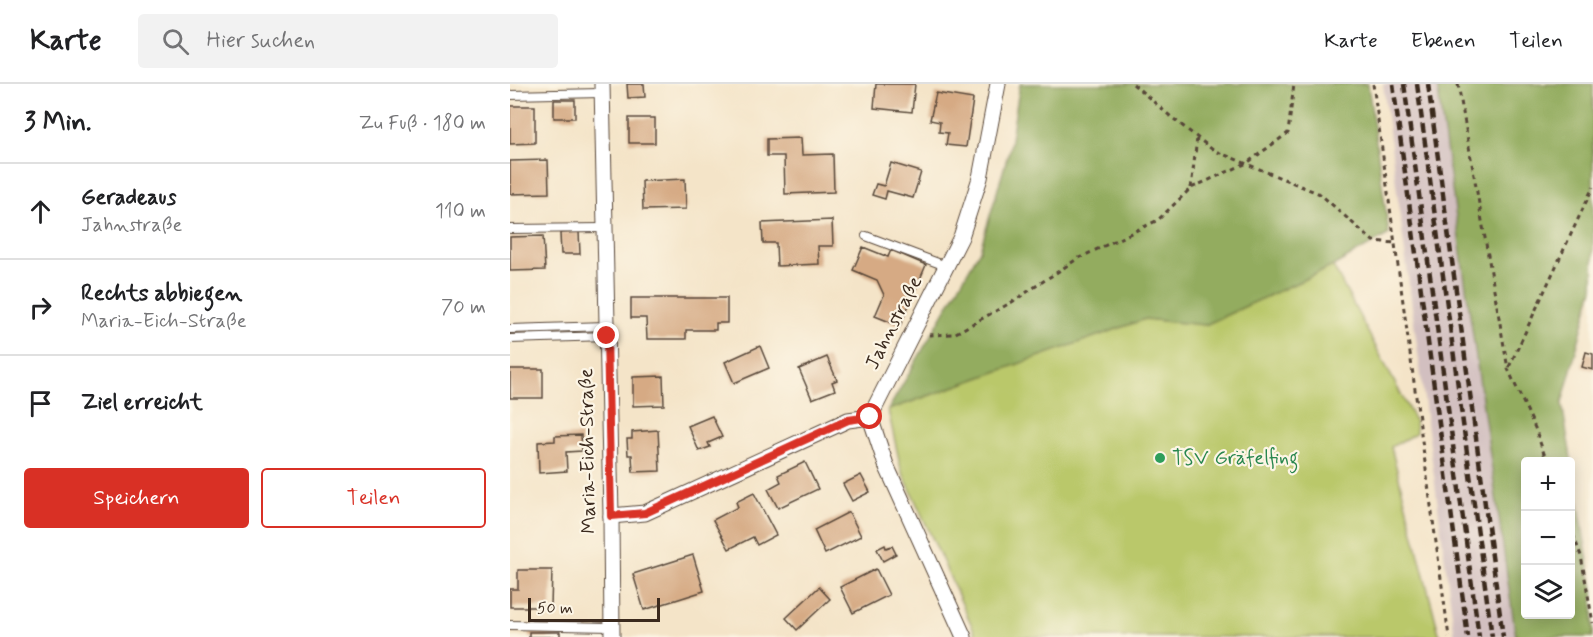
<!DOCTYPE html>
<html lang="de">
<head>
<meta charset="utf-8">
<style>
  :root { --surface:#fff; --page:#f2f2f2; --text:#202124; --muted:#757577; --line:#e0e0e0; --accent:#d93025 }
  body { margin:0; font-family:Mynerve,sans-serif; background:var(--page); color:var(--text) }
  .controls { position:absolute; right:18px; bottom:18px; display:grid; overflow:hidden; border-radius:6px; box-shadow:0 3px 15px #0003 }
  .controls button { width:54px; height:54px; display:grid; place-items:center; padding:0; border:0; border-bottom:2px solid var(--line); background:var(--surface); color:var(--text); font:30px sans-serif }
  .scale { position:absolute; left:18px; bottom:15px; width:132px; box-sizing:border-box; padding-left:6px; border:3px solid #3b2a1e; border-top:0; font-size:16px; line-height:21px; white-space:nowrap; color:#3b2a1e; -webkit-text-stroke:4px #fcf5e5; paint-order:stroke }
  .stop { position:absolute; width:18px; height:18px; margin:-14px; border:4px solid #d93025; border-radius:50%; background:#fff }
  .stop.end { background:#d93025; border-color:#fff; box-shadow:0 2px 6px #0008 }
  .list { margin:0; padding:0; list-style:none }
  h2 { display:flex; justify-content:space-between; align-items:center; height:78px; margin:0; padding:0 24px; font-size:26px }
  h2 small { font-size:20px; font-weight:400; color:var(--muted) }
  .list li { display:grid; grid-template-columns:39px 1fr auto; gap:18px; align-items:center; box-sizing:border-box; height:96px; padding:0 24px; border-top:2px solid var(--line) }
  .list b { display:block; font-size:22px; white-space:nowrap }
  .list p { margin:0; font-size:20px; white-space:nowrap; color:var(--muted) }
  .list em { font-size:20px; font-style:normal; color:var(--muted) }
  .actions { display:flex; gap:12px; padding:18px 24px }
  .actions a { flex:1; padding:14px 0; border:2px solid var(--accent); border-radius:6px; text-align:center; font-size:21px; color:var(--accent) }
  .actions .main { background:var(--accent); color:#fff }
  .icon { flex:none; width:33px; height:33px; fill:none; stroke:currentColor; stroke-width:2; stroke-linecap:round; stroke-linejoin:round }
  .map { position:relative; flex:none; width:1083px; height:553px; overflow:hidden }
  header { display:flex; align-items:center; gap:36px; box-sizing:border-box; height:84px; padding:0 30px; background:var(--surface); border-bottom:2px solid var(--line) }
  header strong { font-size:28px }
  nav { display:flex; gap:33px; margin-inline-start:auto; font-size:21px }
  .search { width:420px; height:54px; background:var(--page); display:flex; align-items:center; gap:15px; box-sizing:border-box; padding:0 21px; border-radius:6px; color:var(--muted); font-size:22px }
  main { display:flex }
  aside { flex:1; background:var(--surface) }
  .map>svg:first-child { display:block }
  .industrial { fill:#d2bfc0 }
  .green { fill:#bac86a; stroke:#7a7944; stroke-width:1.5 }
  .forest { fill:#93ac5e; stroke:#676b3e; stroke-width:1.5; fill-rule:evenodd }
  .building { fill:#d6aa84 }
  .lines { fill:none; stroke-linecap:round; stroke-linejoin:round }
  .lane-casing { stroke:#574638; stroke-width:10 }
  .street-casing { stroke:#574638; stroke-width:17 }
  .path { stroke:#574638; stroke-width:3; stroke-dasharray:4.5 4.5; stroke-linecap:butt }
  .lane { stroke:#fff; stroke-width:8 }
  .street { stroke:#fff; stroke-width:15 }
  .rail { stroke:#3b2a1e; stroke-width:4.5; stroke-dasharray:9 4.5; stroke-linecap:butt }
  .route { stroke:#d93025; stroke-width:8 }
  .leisure-dot { fill:#2e9e5b; stroke:#fcf5e5; stroke-width:2 }
  .labels { text-anchor:middle; dominant-baseline:central; stroke-width:4.5; stroke-linejoin:round; paint-order:stroke }
  .street-label { font-size:20px; fill:#3b2a1e; stroke:#fcf5e5 }
  .leisure-label { font-size:20px; fill:#27864d; stroke:#fcf5e5; text-anchor:start }
</style>
</head>
<body>
<header>
<strong>Karte</strong>
<div class="search"><svg class="icon" aria-label="search" viewBox="0 0 24 24"><circle cx="10" cy="10" r="6"/><path d="M15 15l6 6"/></svg>Hier suchen</div>
<nav><a>Karte</a><a>Ebenen</a><a>Teilen</a></nav>
</header>
<main>
<aside>
<h2>3 Min.<small>Zu Fuß · 180 m</small></h2>
<ul class="list">
<li><svg class="icon" aria-label="ahead" viewBox="0 0 24 24"><path d="M12 20V5M6 11l6-6 6 6"/></svg><div><b>Geradeaus</b><p>Jahnstraße</p></div><em>110 m</em></li>
<li><svg class="icon" aria-label="right" viewBox="0 0 24 24"><path d="M7 20v-9h11M14 6l5 5-5 5"/></svg><div><b>Rechts abbiegen</b><p>Maria-Eich-Straße</p></div><em>70 m</em></li>
<li><svg class="icon" aria-label="arrive" viewBox="0 0 24 24"><path d="M6 21V4h12l-3 4 3 4H6"/></svg><div><b>Ziel erreicht</b></div></li>
</ul>
<div class="actions"><a class="main">Speichern</a><a>Teilen</a></div>
</aside>
<div class="map">
<svg width="1083" height="553" viewBox="0 0 1083 553">
  <rect width="100%" height="100%" fill="#fcf5e5"/>
  <filter id="ink" filterUnits="userSpaceOnUse"><feTurbulence type="fractalNoise" baseFrequency=".0167" numOctaves="2"/><feDisplacementMap in="SourceGraphic" scale="12" xChannelSelector="R" yChannelSelector="G"/><feConvolveMatrix kernelMatrix="1 2 1 2 8 2 1 2 1" color-interpolation-filters="sRGB"/></filter>
  <filter id="wash" filterUnits="userSpaceOnUse"><feTurbulence type="fractalNoise" baseFrequency=".008" numOctaves="4" result="noise"/><feDisplacementMap in="SourceGraphic" scale="24" xChannelSelector="R" yChannelSelector="G"/><feGaussianBlur stdDeviation="1.35" result="paint"/><feColorMatrix in="noise" values="0 0 0 0 0 0 0 0 0 0 0 0 0 0 0 0 0 1.4 0 .05"/><feComposite in="paint" operator="in"/></filter>
  <g filter="url(#wash)">
    <rect width="100%" height="100%" fill="#f4e4c8"/>
    <path class="industrial" d="M873 0H928L1007 553H945Z"/>
    <path class="green" d="M823 182 905 337 906 349 881 363 930 553H467L391 385 378 326 635 235 695 241Z"/>
    <g class="forest">
      <path d="M510 0H858L879 150 823 182 695 241 635 235 378 326 470 166 499 67Z"/>
      <path d="M927 0H1083V204L1052 319 1083 508V553H1006ZM1016 378H1060V530H1016Z"/>
    </g>
    <g id="blocks">
      <g class="building">
        <path d="M117 0H134L135 13 118 14Z"/>
        <path d="M366 0H405L402 28 364 24Z"/>
        <path d="M426 9 463 15 456 63 436 61 438 49 429 48 430 38 420 36Z"/>
        <rect x="44" y="16" width="21" height="18"/>
        <path d="M0 22H25V59L0 60Z"/>
        <rect x="119" y="34" width="26" height="25"/>
        <path d="M291 54 292 71 323 70 324 108 275 110 274 72H257V55Z"/>
        <path d="M38 76 39 109 0 110V77Z"/>
        <path d="M381 79 411 88 403 114 377 107 375 115 362 111 366 100 374 102Z"/>
        <path d="M175 95 176 125 133 126 132 97Z"/>
        <path d="M322 136 323 162H308L309 180 267 182 266 159H253L252 139Z"/>
        <path d="M69 148 70 170H51L50 149Z"/>
        <path d="M33 152 35 186 0 187V153Z"/>
        <path d="M353 163 378 173 381 166 416 181 390 242 365 232 374 211 367 196 343 186Z"/>
        <path d="M121 214H217V239H206V246H176V255H137L136 234H121Z"/>
        <path d="M250 262 259 284 224 299 215 278Z"/>
        <path d="M1076 268 1083 270V286L1072 283Z"/>
        <path d="M317 273 327 296 322 298 325 306 302 315 289 285Z"/>
        <rect x="0" y="285" width="33" height="29"/>
        <path d="M153 292 154 321 123 322V293Z"/>
        <path d="M202 332 212 353 198 359 200 363 189 367 178 342Z"/>
        <path d="M148 346 150 387 123 388 122 371H118L117 355H122V348Z"/>
        <path d="M71 351 72 367 56 368 57 387 29 389 28 358 45 357V352Z"/>
        <path d="M295 378 308 405 268 424 258 405 271 398 268 391Z"/>
        <path d="M351 391 360 408 342 417 333 400Z"/>
        <path d="M244 409 266 451 247 461 243 453 219 465 203 436 228 423 226 418Z"/>
        <path d="M339 428 351 452 315 470 304 446Z"/>
        <path d="M375 461 376 464 382 462 386 470 373 477 367 465Z"/>
        <path d="M183 471 194 507 134 526 123 490Z"/>
        <path d="M366 485 379 511 343 529 330 503Z"/>
        <path d="M8 486H42L41 523H0V505H8Z"/>
        <path d="M309 503 320 515 287 546 276 534Z"/>
        <rect x="19" y="548" width="31" height="5"/>
      </g>
    </g>
  </g>
  <g filter="url(#ink)">
    <use href="#blocks" fill-opacity="0" stroke="#574638" stroke-width="1.5"/>
    <g class="lines">
      <g class="lane-casing">
        <g id="lane">
          <path d="M0 11 92 9"/>
          <path d="M0 145 95 144"/>
          <path d="M356 152 436 182"/>
          <path d="M0 245 97 242"/>
          <path d="M0 255 97 252"/>
          <path d="M0 541 101 543"/>
        </g>
      </g>
      <g class="street-casing">
        <g id="street">
          <path d="M92 0 101 432 102 553"/>
          <path d="M360 333 451 153 470 94 488 0"/>
          <path d="M360 333 376 381 454 553"/>
          <path d="M101 432 135 429 338 336 360 333"/>
        </g>
      </g>
      <g class="path">
        <path d="M623 0 660 32 703 66 810 110 863 157 885 159"/>
        <path d="M863 0 939 553"/>
        <path d="M948 0 998 285 1025 344 1037 378"/>
        <path d="M681 104 687 54"/>
        <path d="M419 251 444 250 502 218 567 175 648 136 681 104 737 79 778 49 784 0"/>
        <path d="M999 283 1083 103"/>
        <path d="M1060 442 1071 472 1083 539"/>
      </g>
      <use href="#lane" class="lane"/>
      <use href="#street" class="street"/>
      <g class="rail">
        <path d="M883 0 958 553"/>
        <path d="M894 0 969 553"/>
        <path d="M907 0 982 553"/>
        <path d="M918 0 993 553"/>
      </g>
    </g>
  </g>
  <g class="lines" filter="url(#ink)">
    <path class="route" d="M97 252 101 432 135 429 338 336 360 333"/>
  </g>
  <circle class="leisure-dot" cx="650" cy="374" r="6"/>
  <g class="labels">
    <g class="street-label">
      <text transform="translate(384 239) rotate(-63)">Jahnstraße</text>
      <text transform="translate(78 367) rotate(-91)">Maria-Eich-Straße</text>
    </g>
    <g class="leisure-label">
      <text x="662" y="374">TSV Gräfelfing</text>
    </g>
  </g>
</svg>
<div class="controls">
<button>+</button>
<button>−</button>
<button><svg class="icon" aria-label="layers" viewBox="0 0 24 24"><path d="M12 4l9 5-9 5-9-5zM3 14l9 5 9-5"/></svg></button>
</div>
<div class="scale">50 m</div>
<div class="stop" style="left:360px;top:333px"></div>
<div class="stop end" style="left:97px;top:252px"></div>
</div>
</main>
</body>
</html>
